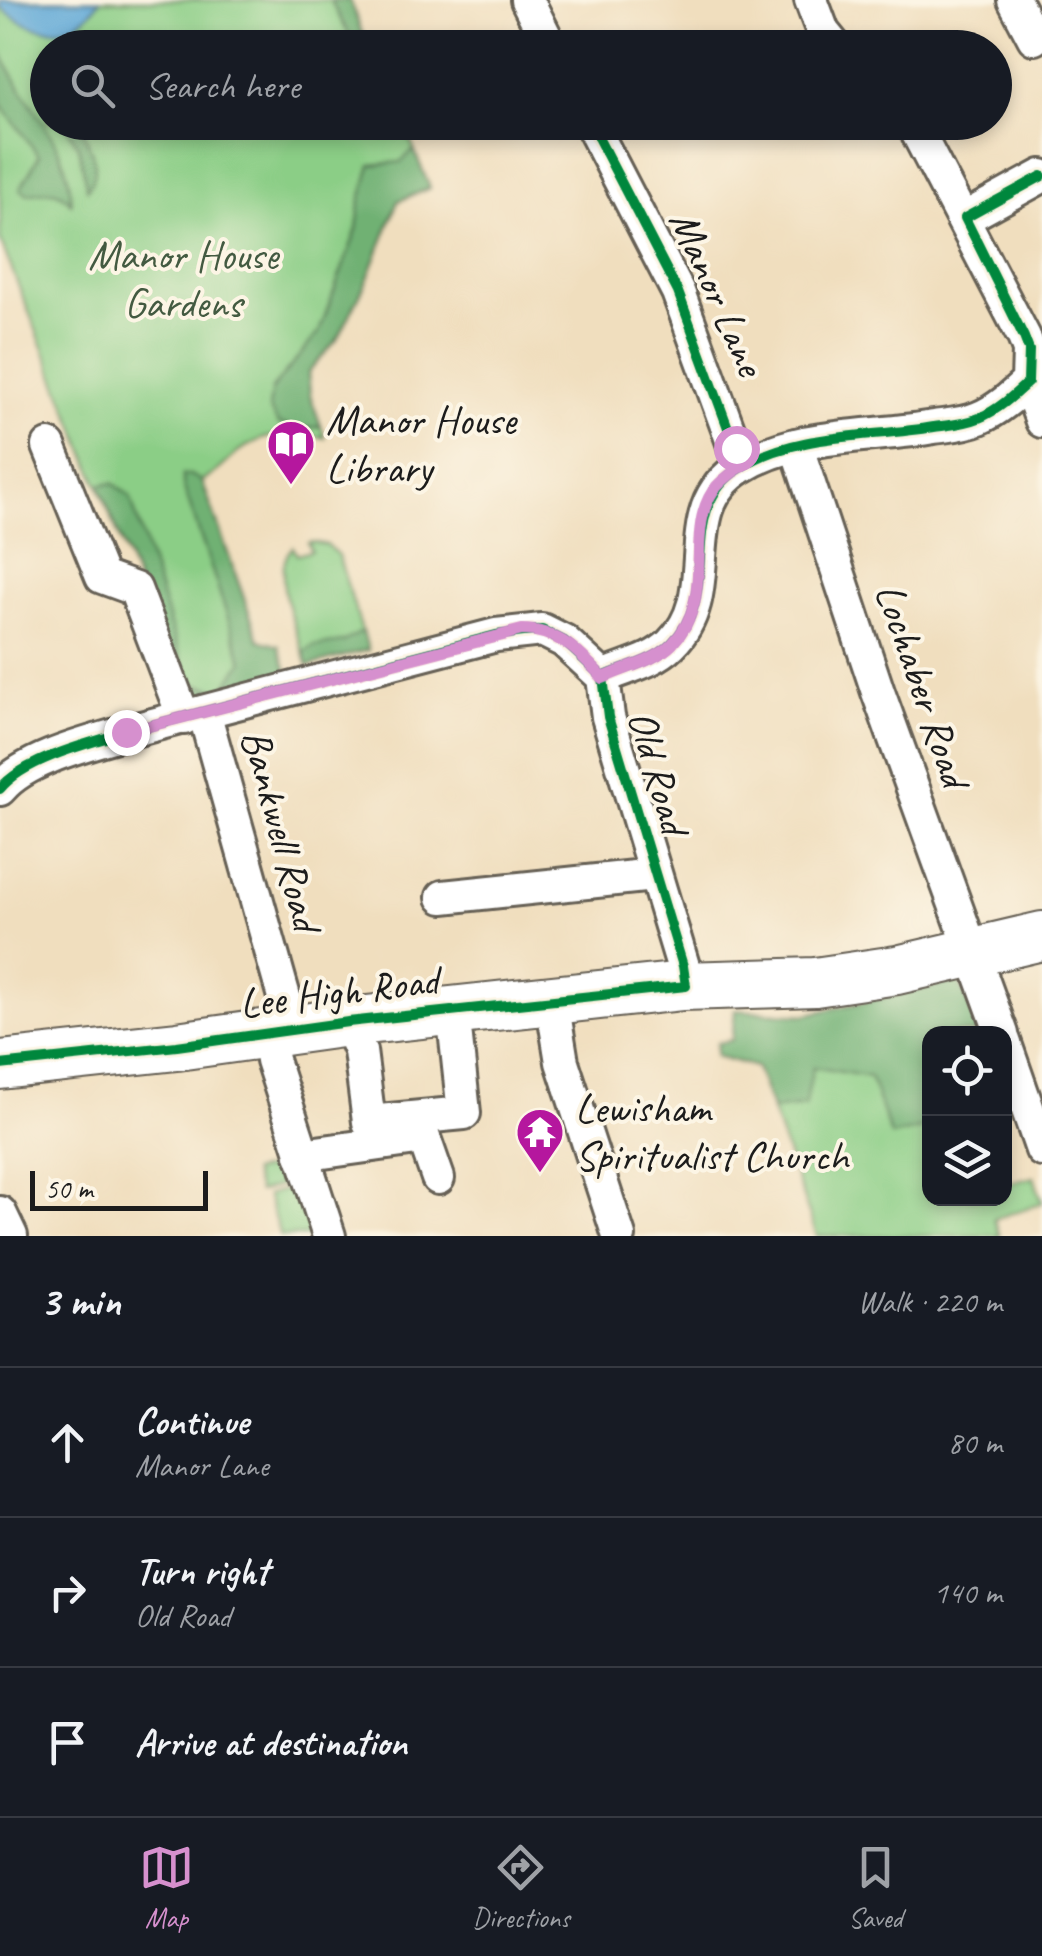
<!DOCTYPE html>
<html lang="en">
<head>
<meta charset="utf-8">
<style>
  :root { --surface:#171b24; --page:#20242c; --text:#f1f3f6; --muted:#9ea1a6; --line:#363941; --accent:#d690ce }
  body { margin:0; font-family:Caveat,sans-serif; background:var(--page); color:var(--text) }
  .controls { position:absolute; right:30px; bottom:30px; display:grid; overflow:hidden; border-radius:20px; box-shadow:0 5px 15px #0003 }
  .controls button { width:90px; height:90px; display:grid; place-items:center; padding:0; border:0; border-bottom:2px solid var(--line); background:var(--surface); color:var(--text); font:50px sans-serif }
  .scale { position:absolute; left:30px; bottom:25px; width:178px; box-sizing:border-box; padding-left:10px; border:5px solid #1c1c1c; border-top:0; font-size:28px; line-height:35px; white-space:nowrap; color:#1c1c1c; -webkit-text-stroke:8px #fcf5e5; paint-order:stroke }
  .stop { position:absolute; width:30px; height:30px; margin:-22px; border:8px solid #d690ce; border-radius:50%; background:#fff }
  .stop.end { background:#d690ce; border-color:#fff; box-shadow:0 2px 10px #0008 }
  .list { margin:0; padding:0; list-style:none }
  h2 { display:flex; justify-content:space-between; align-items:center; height:130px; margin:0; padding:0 40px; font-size:42px }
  h2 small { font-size:32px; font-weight:400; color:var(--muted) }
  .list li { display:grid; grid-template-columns:65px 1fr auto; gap:30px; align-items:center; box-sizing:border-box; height:150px; padding:0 40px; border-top:2px solid var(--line) }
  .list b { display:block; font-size:38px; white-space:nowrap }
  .list p { margin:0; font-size:32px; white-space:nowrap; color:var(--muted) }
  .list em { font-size:32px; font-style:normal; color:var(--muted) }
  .icon { flex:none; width:55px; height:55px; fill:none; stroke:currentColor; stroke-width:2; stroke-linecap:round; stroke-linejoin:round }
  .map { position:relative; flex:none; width:1042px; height:1236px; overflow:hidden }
  .search { position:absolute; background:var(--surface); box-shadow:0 5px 15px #0003; left:30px; right:30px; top:30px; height:110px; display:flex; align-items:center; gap:25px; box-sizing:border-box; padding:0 35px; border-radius:55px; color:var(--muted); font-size:38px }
  .sheet { height:580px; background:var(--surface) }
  nav { display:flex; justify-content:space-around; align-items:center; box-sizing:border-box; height:140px; border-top:2px solid var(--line); background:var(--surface); font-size:28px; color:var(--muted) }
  nav a { display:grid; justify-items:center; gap:5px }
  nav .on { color:var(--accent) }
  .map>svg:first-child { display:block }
  .green { fill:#8bce86; stroke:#547551; stroke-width:2.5 }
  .forest { fill:#70b173; stroke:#466648; stroke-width:2.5 }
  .water { fill:#5fa8d7; stroke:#3e627a; stroke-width:2.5 }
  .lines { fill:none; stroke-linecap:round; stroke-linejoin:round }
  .minor-casing { stroke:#666055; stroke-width:38 }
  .highway-casing { stroke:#666055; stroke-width:52 }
  .minor { stroke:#fff; stroke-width:32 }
  .highway { stroke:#fff; stroke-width:48 }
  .cycleway-casing { stroke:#fcf5e5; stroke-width:16 }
  .cycleway { stroke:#00873e; stroke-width:10 }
  .route { stroke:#d690ce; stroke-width:12 }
  .labels { text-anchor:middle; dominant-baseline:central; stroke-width:8; stroke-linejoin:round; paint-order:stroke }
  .park-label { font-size:42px; fill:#435a41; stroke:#fcf5e5 }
  .street-label { font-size:42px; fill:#1c1c1c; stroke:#fcf5e5 }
  .poi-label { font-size:42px; fill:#1c1c1c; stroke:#fcf5e5; text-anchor:start }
</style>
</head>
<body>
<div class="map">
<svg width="1042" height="1236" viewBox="0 0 1042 1236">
  <rect width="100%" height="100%" fill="#fcf5e5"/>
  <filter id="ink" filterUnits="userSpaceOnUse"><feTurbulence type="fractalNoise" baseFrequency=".01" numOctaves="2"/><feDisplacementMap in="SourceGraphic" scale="20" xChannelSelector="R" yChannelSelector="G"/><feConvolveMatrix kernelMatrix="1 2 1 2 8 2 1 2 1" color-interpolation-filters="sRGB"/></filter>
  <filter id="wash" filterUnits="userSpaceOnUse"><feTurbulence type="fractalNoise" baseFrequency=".0048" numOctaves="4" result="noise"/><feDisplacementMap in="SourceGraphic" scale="40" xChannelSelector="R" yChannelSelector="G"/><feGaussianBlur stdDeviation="2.25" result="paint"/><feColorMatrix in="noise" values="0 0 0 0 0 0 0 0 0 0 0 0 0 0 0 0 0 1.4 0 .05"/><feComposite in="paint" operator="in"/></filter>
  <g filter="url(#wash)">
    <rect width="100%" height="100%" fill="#f0debe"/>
    <g class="green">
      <path d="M0 0H350L367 47 48 48V122L403 123 430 188 398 201 368 278 339 337 308 373 310 395 325 438C296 430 263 433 240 451 226 462 218 474 202 481L274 682 186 704 0 240Z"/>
      <path d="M311 542 327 545 338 555 368 650 308 666C299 636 267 571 293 547L297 555 311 551 308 543Z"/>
      <path d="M959 981 981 1033 930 1034V1198H1004L1005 1184 1034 1177 1042 1203 994 1219 1000 1236H817L756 1067 716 1056 717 1043 732 1040 735 1010 804 1015Z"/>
      <path d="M287 1164 292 1182 258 1192 252 1172Z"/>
      <path d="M293 1187 312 1236H280L267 1195Z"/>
    </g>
    <g class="forest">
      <path d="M330 0H350L367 47H356Z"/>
      <path d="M0 49C21 102 72 143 71 203 58 187 47 190 28 194L20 189 39 156 0 103Z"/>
      <path d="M65 123H86L83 129C90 150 104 170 87 189L79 149Z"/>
      <path d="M414 150 430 188 398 201 368 278 339 337 308 373 310 395 321 426 304 429 278 424 269 408 272 389 319 332 357 229 360 203 371 165 400 162Z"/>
      <path d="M183 475H191L202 481 259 640 279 646 287 671 279 680 231 693 227 684 243 662 183 485Z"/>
      <path d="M113 483 130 496 186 675 194 684 213 688 216 697 186 704 99 485Z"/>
      <path d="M363 631 368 650 308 666 304 652 314 646 343 642Z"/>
      <path d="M959 981 981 1033 930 1034 929 1127 891 1136 870 1077 813 1067 805 1106 772 1110 756 1067 716 1056 717 1043 732 1040 735 1010 804 1015Z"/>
    </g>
    <path class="water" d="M0 0H100C73 42 34 35 0 7Z"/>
  </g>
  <g filter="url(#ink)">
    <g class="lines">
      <g class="minor-casing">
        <g id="minor">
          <path d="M527 0 551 48"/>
          <path d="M811 0 823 32 836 48"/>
          <path d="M1014 0 1034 38"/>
          <path d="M590 122 678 292 735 448"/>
          <path d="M965 218 1042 176"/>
          <path d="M1028 382 1042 421"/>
          <path d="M796 445 878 692 1002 1034"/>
          <path d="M49 446 102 577 135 589 184 718"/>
          <path d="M603 677C625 667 653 662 671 644 725 591 672 510 741 467 797 432 871 438 934 427 949 425 965 424 979 418 998 410 1013 396 1028 382L1029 350 1024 337 912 122"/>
          <path d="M204 712 293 1029"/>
          <path d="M0 789C24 759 89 743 126 732L496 635 542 630 564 641 603 677 608 717 683 966 686 986"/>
          <path d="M443 897 654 875"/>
          <path d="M552 1001 562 1062 619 1236"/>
          <path d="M348 1022 360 1051 369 1122 464 1113 453 1011"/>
          <path d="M268 1033 272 1060 329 1236"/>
          <path d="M1004 1041 1042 1150"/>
          <path d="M302 1155 424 1138 438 1178"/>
          <path d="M0 1213 11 1236"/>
        </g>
      </g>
      <g class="highway-casing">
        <path id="highway" d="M0 1065 177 1046 348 1022 683 986 815 982 897 970 1042 936"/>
      </g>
      <use href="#minor" class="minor"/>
      <use href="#highway" class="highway"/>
      <g class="cycleway-casing">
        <g id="cycleway">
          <path d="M590 122 678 292 742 466"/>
          <path d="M603 677C625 667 653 662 671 644 725 591 672 510 741 467 797 432 871 438 934 427 949 425 965 424 979 418 998 410 1013 396 1028 382L1029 350 1024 337 965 218 1042 176"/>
          <path d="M0 789C24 759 89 743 126 732L496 635 542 630 564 641 603 677 608 717 683 966 686 986 348 1022 177 1046 0 1065"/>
        </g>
      </g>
      <use href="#cycleway" class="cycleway"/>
    </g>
  </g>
  <g class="lines" filter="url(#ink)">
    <path class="route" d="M126 732 522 630C559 630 579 652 603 678 625 667 654 662 672 644 717 597 684 534 713 491 721 480 732 473 742 466L736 448"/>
  </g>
  <defs>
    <g id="library-pin" transform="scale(2.5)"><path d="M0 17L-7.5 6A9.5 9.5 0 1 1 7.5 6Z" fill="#b5179e" stroke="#fcf5e5"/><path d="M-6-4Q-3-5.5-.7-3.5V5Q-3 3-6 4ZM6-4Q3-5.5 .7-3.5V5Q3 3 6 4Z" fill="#fff"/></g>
    <g id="temple-pin" transform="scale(2.5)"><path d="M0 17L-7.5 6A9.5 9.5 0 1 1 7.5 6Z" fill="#b5179e" stroke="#fcf5e5"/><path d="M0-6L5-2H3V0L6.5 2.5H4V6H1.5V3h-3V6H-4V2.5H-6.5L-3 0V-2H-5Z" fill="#fff"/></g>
  </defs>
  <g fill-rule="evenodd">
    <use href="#library-pin" x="291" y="444"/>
    <use href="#temple-pin" x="540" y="1132"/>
  </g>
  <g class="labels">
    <g class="park-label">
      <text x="183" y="255">Manor House<tspan x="183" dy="48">Gardens</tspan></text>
    </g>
    <g class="street-label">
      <text transform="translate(717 293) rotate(66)">Manor Lane</text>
      <text transform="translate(922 685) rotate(71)">Lochaber Road</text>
      <text transform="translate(658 772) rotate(74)">Old Road</text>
      <text transform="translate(281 830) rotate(75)">Bankwell Road</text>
      <text transform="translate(339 992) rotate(-7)">Lee High Road</text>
    </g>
    <g class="poi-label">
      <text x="326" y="420">Manor House<tspan x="326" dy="48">Library</tspan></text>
      <text x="575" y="1108">Lewisham<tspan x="575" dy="48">Spiritualist Church</tspan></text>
    </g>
  </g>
</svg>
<div class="controls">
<button><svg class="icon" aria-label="locate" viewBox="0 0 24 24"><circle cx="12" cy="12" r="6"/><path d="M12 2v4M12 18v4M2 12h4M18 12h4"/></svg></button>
<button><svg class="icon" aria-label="layers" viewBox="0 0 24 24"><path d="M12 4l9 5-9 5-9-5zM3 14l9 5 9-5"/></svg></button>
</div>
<div class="scale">50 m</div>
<div class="stop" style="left:736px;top:448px"></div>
<div class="stop end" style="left:126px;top:732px"></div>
<div class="search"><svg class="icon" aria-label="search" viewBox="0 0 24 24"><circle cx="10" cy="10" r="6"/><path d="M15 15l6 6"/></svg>Search here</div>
</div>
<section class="sheet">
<h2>3 min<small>Walk · 220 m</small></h2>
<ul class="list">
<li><svg class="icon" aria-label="ahead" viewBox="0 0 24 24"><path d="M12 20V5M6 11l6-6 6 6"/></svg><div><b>Continue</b><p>Manor Lane</p></div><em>80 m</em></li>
<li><svg class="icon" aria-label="right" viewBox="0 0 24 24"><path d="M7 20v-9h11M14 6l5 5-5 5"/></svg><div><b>Turn right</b><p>Old Road</p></div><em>140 m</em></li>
<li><svg class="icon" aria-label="arrive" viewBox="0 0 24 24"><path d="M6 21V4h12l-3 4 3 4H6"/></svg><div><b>Arrive at destination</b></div></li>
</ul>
</section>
<nav>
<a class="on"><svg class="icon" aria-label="map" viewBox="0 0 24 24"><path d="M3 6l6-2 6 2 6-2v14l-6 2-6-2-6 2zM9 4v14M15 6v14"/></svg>Map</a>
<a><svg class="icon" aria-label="directions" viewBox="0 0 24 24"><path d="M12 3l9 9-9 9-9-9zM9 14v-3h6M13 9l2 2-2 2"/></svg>Directions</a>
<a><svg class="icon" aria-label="saved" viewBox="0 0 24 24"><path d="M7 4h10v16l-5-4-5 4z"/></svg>Saved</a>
</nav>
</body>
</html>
